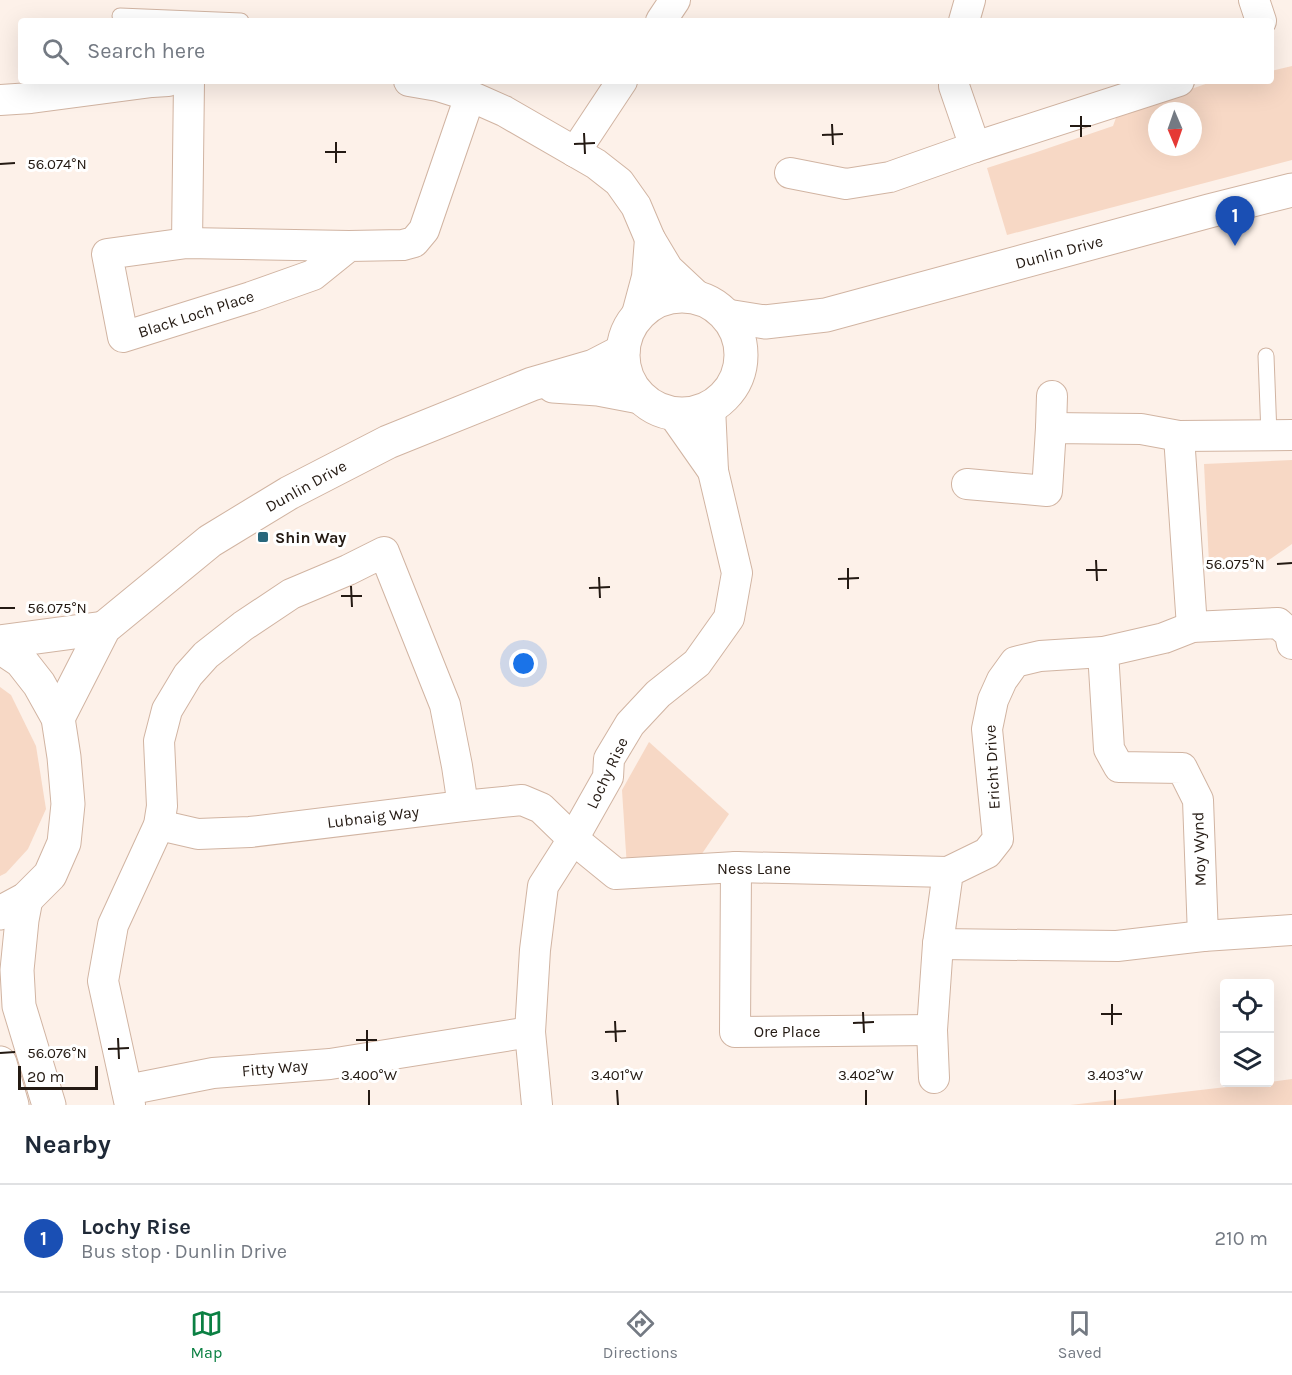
<!DOCTYPE html>
<html lang="en">
<head>
<meta charset="utf-8">
<style>
  :root { --surface:#fff; --page:#f6f6f7; --text:#1f2937; --muted:#747a83; --line:#e0e1e3; --accent:#0b8043 }
  body { margin:0; font-family:Karla,sans-serif; background:var(--page); color:var(--text) }
  .controls { position:absolute; right:18px; bottom:18px; display:grid; overflow:hidden; border-radius:6px; box-shadow:0 6px 24px #0002 }
  .controls button { width:54px; height:54px; display:grid; place-items:center; padding:0; border:0; border-bottom:2px solid var(--line); background:var(--surface); color:var(--text); font:30px sans-serif }
  .compass { position:absolute; left:1148px; top:102px; width:54px; height:54px; border-radius:50%; background:var(--surface); box-shadow:0 6px 24px #0002; rotate:178deg }
  .scale { position:absolute; left:18px; bottom:15px; width:80px; box-sizing:border-box; padding-left:6px; border:3px solid #241a13; border-top:0; font-size:16px; line-height:21px; white-space:nowrap; color:#241a13; -webkit-text-stroke:4px #fff; paint-order:stroke }
  .you { position:absolute; left:524px; top:664px; width:21px; height:21px; margin:-15px; border:4px solid #fff; border-radius:50%; background:#1a73e8; box-shadow:0 0 0 9px #1a73e833 }
  .badge { display:grid; place-items:center; width:39px; height:39px; border-radius:50%; background:var(--accent); color:#fff; font-size:20px; font-weight:700 }
  .pin { position:absolute; translate:-50% -50px; filter:drop-shadow(0 2px 3px #0008) }
  .pin::after { content:''; position:absolute; top:32px; width:21px; height:18px; background:inherit; clip-path:polygon(0 0,100% 0,50% 100%) }
  .list { margin:0; padding:0; list-style:none }
  h2 { display:flex; justify-content:space-between; align-items:center; height:78px; margin:0; padding:0 24px; font-size:26px }
  h2 small { font-size:20px; font-weight:400; color:var(--muted) }
  .list li { display:grid; grid-template-columns:39px 1fr auto; gap:18px; align-items:center; box-sizing:border-box; height:108px; padding:0 24px; border-top:2px solid var(--line) }
  .list b { display:block; font-size:22px; white-space:nowrap }
  .list p { margin:0; font-size:20px; white-space:nowrap; color:var(--muted) }
  .list em { font-size:20px; font-style:normal; color:var(--muted) }
  .icon { flex:none; width:33px; height:33px; fill:none; stroke:currentColor; stroke-width:2; stroke-linecap:round; stroke-linejoin:round }
  .map { position:relative; flex:none; width:1292px; height:1105px; overflow:hidden }
  .search { position:absolute; background:var(--surface); box-shadow:0 6px 24px #0002; left:18px; right:18px; top:18px; height:66px; display:flex; align-items:center; gap:15px; box-sizing:border-box; padding:0 21px; border-radius:6px; color:var(--muted); font-size:22px }
  .sheet { height:186px; background:var(--surface) }
  nav { display:flex; justify-content:space-around; align-items:center; box-sizing:border-box; height:84px; border-top:2px solid var(--line); background:var(--surface); font-size:16px; color:var(--muted) }
  nav a { display:grid; justify-items:center; gap:3px }
  nav .on { color:var(--accent) }
  .map>svg:first-child { display:block }
  .green { fill:#f7d8c5; fill-rule:evenodd }
  .lines { fill:none; stroke-linecap:round; stroke-linejoin:round }
  .service-casing { stroke:#d1b4a2; stroke-width:17 }
  .minor-casing { stroke:#d1b4a2; stroke-width:32 }
  .tertiary-casing { stroke:#d1b4a2; stroke-width:35 }
  .service { stroke:#fff; stroke-width:15 }
  .minor { stroke:#fff; stroke-width:30 }
  .tertiary { stroke:#fff; stroke-width:33 }
  .ticks { fill:none; stroke:#241a13; stroke-width:2 }
  .poi-dot { fill:#28677c; stroke:#fff; stroke-width:2 }
  .labels { text-anchor:middle; dominant-baseline:central; stroke-width:6; stroke-linejoin:round; paint-order:stroke }
  .street-label { font-size:16px; fill:#241a13; stroke:#fff }
  .poi-label { font-size:16px; font-weight:bold; fill:#241a13; stroke:#fff; text-anchor:start }
  .ticks-label { font-size:15px; text-anchor:middle; fill:#241a13; stroke:#fff; stroke-width:6; stroke-linejoin:round; paint-order:stroke }
</style>
</head>
<body>
<div class="map">
<svg width="1292" height="1105" viewBox="0 0 1292 1105">
  <rect width="100%" height="100%" fill="#fdf1e9"/>
  <g class="green">
    <path d="M1292 66V160L1007 235 987 168 1034 153 1113 126 1117 115 1214 81H1271V71ZM1157 111H1193V147H1157Z"/>
    <path d="M1292 460V544L1266 562 1209 563 1204 464Z"/>
    <path d="M0 687 11 695 36 746 46 809 28 849 6 873 0 876Z"/>
    <path d="M649 742 729 814 697 861 627 868 622 790Z"/>
    <path d="M1292 1079V1105H1070L1270 1082Z"/>
  </g>
  <g class="lines">
    <g class="service-casing">
      <g id="service">
        <path d="M120 16 241 21"/>
        <path d="M1266 356 1269 435"/>
      </g>
    </g>
    <g class="minor-casing">
      <g id="minor">
        <path d="M1254 0 1261 21"/>
        <path d="M661 21 675 0"/>
        <path d="M964 21 970 0"/>
        <path d="M409 81 438 86 470 96 504 111 596 164 619 182 636 206 650 239 668 269 699 298"/>
        <path d="M954 81V86L975 147"/>
        <path d="M0 100 31 98 152 82 168 81"/>
        <path d="M575 152 622 81"/>
        <path d="M790 173 846 184 890 177 975 147 1179 81"/>
        <path d="M187 243 189 81"/>
        <path d="M349 246 187 243 107 254 123 337 251 297 313 275 349 246 403 245 414 242 424 230 470 96"/>
        <path d="M636 318 647 277 650 239"/>
        <path d="M673 414 713 471"/>
        <path d="M1051 428 1052 396"/>
        <path d="M1179 436 1192 627"/>
        <path d="M967 484 1047 491 1051 428 1141 429 1179 436 1292 435"/>
        <path d="M1103 652 1109 749 1119 767 1182 768 1198 800 1203 936"/>
        <path d="M159 825 198 834 250 832 463 806 522 800 541 808 573 839 616 874 736 867 948 872"/>
        <path d="M736 867 735 1032 932 1030"/>
        <path d="M938 944 1117 946 1203 936 1292 930"/>
        <path d="M934 1078 932 1030 938 944 948 872 987 853 998 839 987 729 993 700 1002 680 1015 662 1040 656 1103 652 1164 638 1192 627 1278 623 1290 634 1292 644"/>
        <path d="M127 1090 213 1073 330 1064 530 1032"/>
        <path d="M130 1105 103 981 113 925 159 825 162 806 159 741 167 710 188 675 206 655 243 626 291 594 348 570 384 552 445 705 457 766 463 806"/>
        <path d="M537 1105 530 1032 535 950 543 886 573 839 608 777 609 759 630 724 658 694 697 663 729 618 737 573 713 471 710 407"/>
      </g>
    </g>
    <g class="tertiary-casing">
      <g id="tertiary">
        <circle cx="682" cy="355" r="59"/>
        <path d="M727 316 765 322 826 315 1209 211 1292 190"/>
        <path d="M553 386 598 389 640 397"/>
        <path d="M0 642 104 628"/>
        <path d="M0 647 21 661 39 684 58 718 64 757 68 804 64 843 50 875 26 899 0 913"/>
        <path d="M58 718 104 628 210 541 289 493 388 442 532 384 594 366 623 351"/>
        <path d="M26 899 22 920 17 970 19 1006 49 1105"/>
        <path d="M0 1063 12 1105"/>
      </g>
    </g>
    <use href="#service" class="service"/>
    <use href="#minor" class="minor"/>
    <use href="#tertiary" class="tertiary"/>
  </g>
  <path class="ticks" d="M1081 116V137M832 124 833 145M1070 126H1091M584 133 585 154M822 135 843 134M336 142V163M574 144 595 143M325 152H346M0 164 15 163M1096 560 1097 581M1277 564 1292 563M848 568V589M1086 570H1107M599 577 600 598M838 579 859 578M351 586 352 607M589 588 610 587M341 596H362M0 608H15M1112 1004V1025M863 1012 864 1033M1101 1014H1122M615 1021 616 1042M853 1023 874 1022M367 1030V1051M605 1032 626 1031M118 1038 119 1059M356 1040H377M108 1049 129 1048M0 1053 15 1052M369 1090V1105M617 1090 618 1105M866 1090V1105M1115 1090V1105"/>
  <rect class="poi-dot" x="257" y="531" width="12" height="12" rx="3"/>
  <g class="labels">
    <g class="street-label">
      <text transform="translate(1059 252) rotate(-15)">Dunlin Drive</text>
      <text transform="translate(196 314) rotate(-18)">Black Loch Place</text>
      <text transform="translate(306 486) rotate(-29)">Dunlin Drive</text>
      <text transform="translate(992 767) rotate(-93)">Ericht Drive</text>
      <text transform="translate(607 773) rotate(-65)">Lochy Rise</text>
      <text transform="translate(373 817) rotate(-7)">Lubnaig Way</text>
      <text transform="translate(1199 849) rotate(-92)">Moy Wynd</text>
      <text x="754" y="868">Ness Lane</text>
      <text x="787" y="1031">Ore Place</text>
      <text transform="translate(275 1068) rotate(-5)">Fitty Way</text>
    </g>
    <g class="poi-label">
      <text x="275" y="537">Shin Way</text>
    </g>
  </g>
  <g class="ticks-label">
    <text x="57" y="169">56.074°N</text>
    <text x="1235" y="569">56.075°N</text>
    <text x="57" y="613">56.075°N</text>
    <text x="57" y="1058">56.076°N</text>
    <text x="369" y="1080">3.400°W</text>
    <text x="617" y="1080">3.401°W</text>
    <text x="866" y="1080">3.402°W</text>
    <text x="1115" y="1080">3.403°W</text>
  </g>
</svg>
<div class="controls">
<button><svg class="icon" aria-label="locate" viewBox="0 0 24 24"><circle cx="12" cy="12" r="6"/><path d="M12 2v4M12 18v4M2 12h4M18 12h4"/></svg></button>
<button><svg class="icon" aria-label="layers" viewBox="0 0 24 24"><path d="M12 4l9 5-9 5-9-5zM3 14l9 5 9-5"/></svg></button>
</div>
<svg class="compass" viewBox="-18 -18 36 36"><path d="M0-13l5 13h-10z" fill="#e53935"/><path d="M0 13l5-13h-10z" fill="#747a83"/></svg>
<div class="scale">20 m</div>
<div class="you"></div>
<div class="pin badge" style="left:1235px;top:246px;background:#1a4fb4">1</div>
<div class="search"><svg class="icon" aria-label="search" viewBox="0 0 24 24"><circle cx="10" cy="10" r="6"/><path d="M15 15l6 6"/></svg>Search here</div>
</div>
<section class="sheet">
<h2>Nearby<small></small></h2>
<ul class="list">
<li><span class="badge" style="background:#1a4fb4">1</span><div><b>Lochy Rise</b><p>Bus stop · Dunlin Drive</p></div><em>210 m</em></li>
</ul>
</section>
<nav>
<a class="on"><svg class="icon" aria-label="map" viewBox="0 0 24 24"><path d="M3 6l6-2 6 2 6-2v14l-6 2-6-2-6 2zM9 4v14M15 6v14"/></svg>Map</a>
<a><svg class="icon" aria-label="directions" viewBox="0 0 24 24"><path d="M12 3l9 9-9 9-9-9zM9 14v-3h6M13 9l2 2-2 2"/></svg>Directions</a>
<a><svg class="icon" aria-label="saved" viewBox="0 0 24 24"><path d="M7 4h10v16l-5-4-5 4z"/></svg>Saved</a>
</nav>
</body>
</html>
